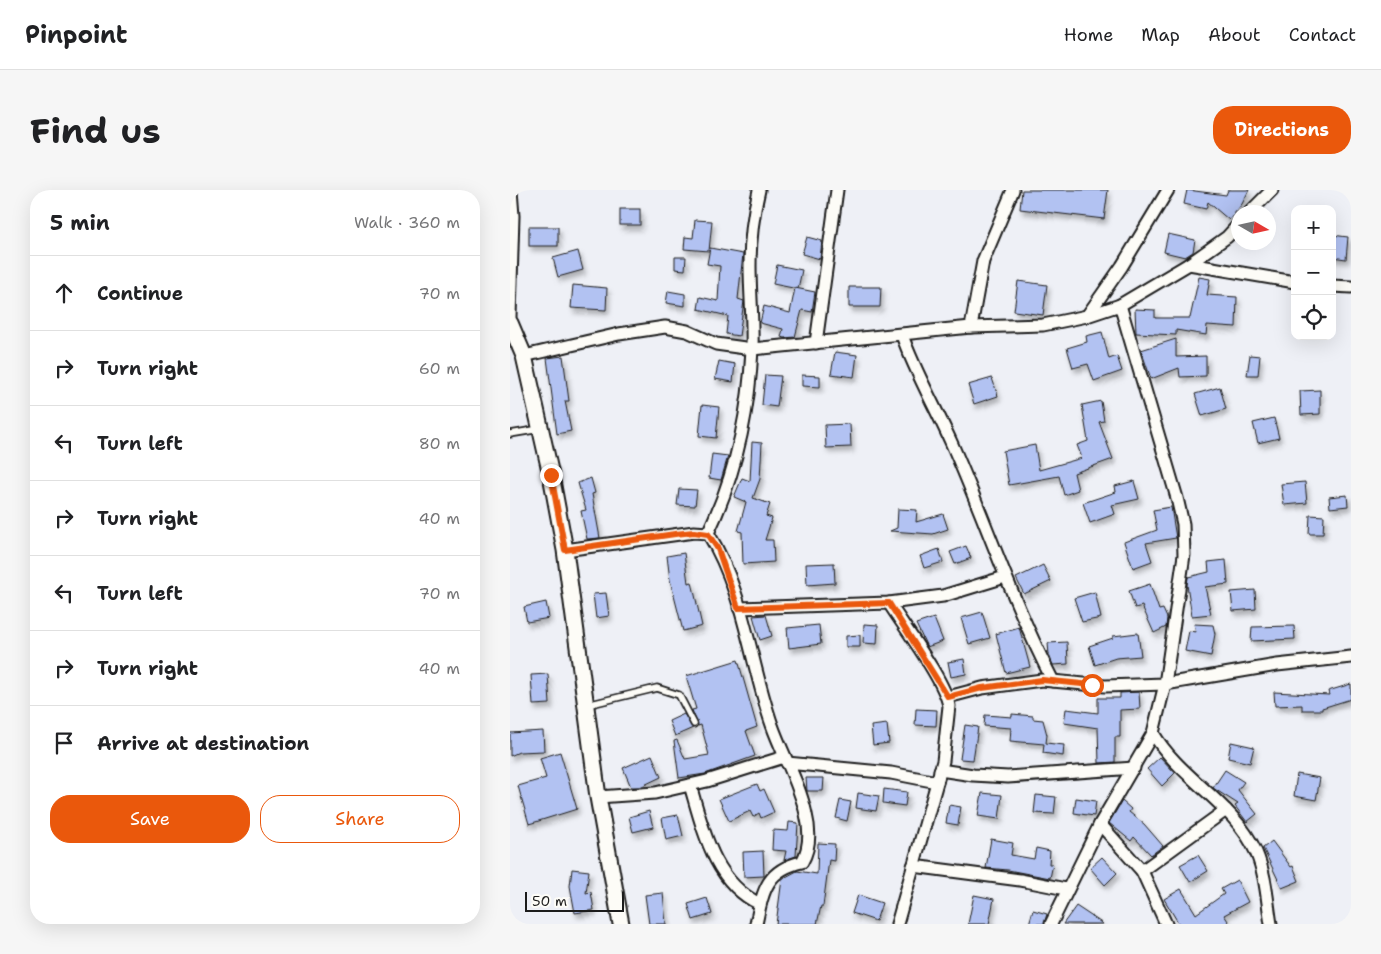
<!DOCTYPE html>
<html lang="en">
<head>
<meta charset="utf-8">
<style>
  :root { --surface:#fff; --page:#f6f6f6; --text:#202124; --muted:#757577; --line:#e0e0e0; --accent:#ea580c }
  body { margin:0; font-family:"Shantell Sans",sans-serif; background:var(--page); color:var(--text) }
  .controls { position:absolute; right:15px; top:15px; display:grid; overflow:hidden; border-radius:10px; box-shadow:0 5px 20px #0002 }
  .controls button { width:45px; height:45px; display:grid; place-items:center; padding:0; border:0; border-bottom:1px solid var(--line); background:var(--surface); color:var(--text); font:25px sans-serif }
  .compass { position:absolute; left:721px; top:15px; width:45px; height:45px; border-radius:50%; background:var(--surface); box-shadow:0 5px 20px #0002; rotate:99deg }
  .scale { position:absolute; left:15px; bottom:12px; width:99px; box-sizing:border-box; padding-left:5px; border:2px solid #1c1c1c; border-top:0; font-size:14px; line-height:18px; white-space:nowrap; color:#1c1c1c; -webkit-text-stroke:4px #fdfcf7; paint-order:stroke }
  .stop { position:absolute; width:15px; height:15px; margin:-11px; border:4px solid #ea580c; border-radius:50%; background:#fff }
  .stop.end { background:#ea580c; border-color:#fff; box-shadow:0 1px 5px #0008 }
  .list { margin:0; padding:0; list-style:none }
  h2 { display:flex; justify-content:space-between; align-items:center; height:65px; margin:0; padding:0 20px; font-size:21px }
  h2 small { font-size:16px; font-weight:400; color:var(--muted) }
  .list li { display:grid; grid-template-columns:32px 1fr auto; gap:15px; align-items:center; box-sizing:border-box; height:75px; padding:0 20px; border-top:1px solid var(--line) }
  .list b { display:block; font-size:19px; white-space:nowrap }
  .list em { font-size:16px; font-style:normal; color:var(--muted) }
  .actions { display:flex; gap:10px; padding:15px 20px }
  .actions a { flex:1; padding:11px 0; border:1px solid var(--accent); border-radius:20px; text-align:center; font-size:18px; color:var(--accent) }
  .actions .main { background:var(--accent); color:#fff }
  .icon { flex:none; width:28px; height:28px; fill:none; stroke:currentColor; stroke-width:2; stroke-linecap:round; stroke-linejoin:round }
  .map { position:relative; flex:none; width:841px; height:734px; overflow:hidden; border-radius:20px }
  header { display:flex; align-items:center; gap:30px; box-sizing:border-box; height:70px; padding:0 25px; background:var(--surface); border-bottom:1px solid var(--line) }
  header strong { font-size:24px }
  nav { display:flex; gap:28px; margin-inline-start:auto; font-size:18px }
  .intro { display:flex; align-items:center; justify-content:space-between; box-sizing:border-box; height:120px; padding:0 30px }
  h1 { margin:0; font-size:35px }
  .button { padding:12px 22px; border-radius:20px; background:var(--accent); color:#fff; font-size:18px; font-weight:700 }
  main { display:flex; gap:30px; padding:0 30px }
  aside { flex:1; background:var(--surface); border-radius:20px; box-shadow:0 5px 20px #0002 }
  .map>svg:first-child { display:block }
  .building { fill:#b2c2f2; stroke:#1c1c1c; filter:url(#shadow) }
  .lines { fill:none; stroke-linecap:round; stroke-linejoin:round }
  .lane-casing { stroke:#1c1c1c; stroke-width:9 }
  .street-casing { stroke:#1c1c1c; stroke-width:15 }
  .secondary-casing { stroke:#1c1c1c; stroke-width:19 }
  .lane { stroke:#fdfcf7; stroke-width:5.5 }
  .street { stroke:#fdfcf7; stroke-width:11 }
  .secondary { stroke:#fdfcf7; stroke-width:15 }
  .route { stroke:#ea580c; stroke-width:6 }
</style>
</head>
<body>
<header>
<strong>Pinpoint</strong>
<nav><a>Home</a><a>Map</a><a>About</a><a>Contact</a></nav>
</header>
<div class="intro"><h1>Find us</h1><a class="button">Directions</a></div>
<main>
<aside>
<h2>5 min<small>Walk · 360 m</small></h2>
<ul class="list">
<li><svg class="icon" aria-label="ahead" viewBox="0 0 24 24"><path d="M12 20V5M6 11l6-6 6 6"/></svg><div><b>Continue</b></div><em>70 m</em></li>
<li><svg class="icon" aria-label="right" viewBox="0 0 24 24"><path d="M7 20v-9h11M14 6l5 5-5 5"/></svg><div><b>Turn right</b></div><em>60 m</em></li>
<li><svg class="icon" aria-label="left" viewBox="0 0 24 24"><path d="M17 20v-9H6M10 6l-5 5 5 5"/></svg><div><b>Turn left</b></div><em>80 m</em></li>
<li><svg class="icon" aria-label="right" viewBox="0 0 24 24"><path d="M7 20v-9h11M14 6l5 5-5 5"/></svg><div><b>Turn right</b></div><em>40 m</em></li>
<li><svg class="icon" aria-label="left" viewBox="0 0 24 24"><path d="M17 20v-9H6M10 6l-5 5 5 5"/></svg><div><b>Turn left</b></div><em>70 m</em></li>
<li><svg class="icon" aria-label="right" viewBox="0 0 24 24"><path d="M7 20v-9h11M14 6l5 5-5 5"/></svg><div><b>Turn right</b></div><em>40 m</em></li>
<li><svg class="icon" aria-label="arrive" viewBox="0 0 24 24"><path d="M6 21V4h12l-3 4 3 4H6"/></svg><div><b>Arrive at destination</b></div></li>
</ul>
<div class="actions"><a class="main">Save</a><a>Share</a></div>
</aside>
<div class="map">
<svg width="841" height="734" viewBox="0 0 841 734">
  <defs>
    <filter id="shadow"><feDropShadow dx="2.5" dy="4.5" stdDeviation="2.5" flood-color="#0004"/></filter>
  </defs>
  <rect width="100%" height="100%" fill="#eef0f6"/>
  <filter id="ink" filterUnits="userSpaceOnUse"><feTurbulence type="fractalNoise" baseFrequency=".02" numOctaves="2"/><feDisplacementMap in="SourceGraphic" scale="10" xChannelSelector="R" yChannelSelector="G"/><feConvolveMatrix kernelMatrix="1 2 1 2 8 2 1 2 1" color-interpolation-filters="sRGB"/></filter>
  <g filter="url(#ink)">
    <g class="building">
      <path d="M512 0H598L594 29 510 19Z"/>
      <path d="M677 0 716 5 718 0H739L732 14 719 30 698 12 696 19 674 14Z"/>
      <rect x="110" y="19" width="20" height="16"/>
      <path d="M185 30 202 31 199 61 174 59 175 47 183 48Z"/>
      <rect x="19" y="37" width="29" height="19"/>
      <path d="M658 44 685 50 683 62 675 67 654 62Z"/>
      <path d="M822 45 838 47 836 69 822 67Z"/>
      <path d="M297 47 312 51 310 69 292 64Z"/>
      <path d="M200 58 233 64 228 109 234 111 229 146 216 144 218 126 188 119 190 107 208 111 210 76 197 74Z"/>
      <path d="M68 61 73 80 48 87 43 68Z"/>
      <path d="M165 67H176L175 80 165 79Z"/>
      <path d="M267 75 292 80 288 99 263 94Z"/>
      <path d="M689 87 700 89 697 105 727 107 726 137 697 135 696 145 666 140V145L626 143 625 119 645 120V128H680Z"/>
      <path d="M508 91 537 95 533 125 504 121Z"/>
      <path d="M63 95 97 98 96 120 61 118Z"/>
      <path d="M339 97H371L370 117H339Z"/>
      <path d="M285 98 305 102 302 122 292 120 285 147 274 148 271 147 273 139 250 133 254 116 280 123Z"/>
      <path d="M158 101 175 104V116L156 113Z"/>
      <path d="M592 142 599 169 607 166 612 181 584 191 578 174 563 178 557 158 577 152 576 146Z"/>
      <path d="M666 149V167L696 166V186L670 187 669 178 641 189 631 160Z"/>
      <path d="M325 162 347 165 344 187 321 184Z"/>
      <path d="M740 165 750 166 748 185H737Z"/>
      <path d="M53 166 59 211H55L61 241 47 244 37 168Z"/>
      <path d="M209 171 225 174 223 192 205 189Z"/>
      <path d="M255 185 271 186 267 217 252 215Z"/>
      <path d="M292 185 310 186V197L292 196Z"/>
      <path d="M482 188 488 206 464 214 458 195Z"/>
      <path d="M710 197 716 219 692 226 685 204Z"/>
      <path d="M810 200V224L791 225 790 201Z"/>
      <path d="M591 211 594 231 589 232 603 269 564 283 568 300 554 305 549 286 499 295 493 261 525 255 529 280 572 268 567 255 578 251 572 215Z"/>
      <path d="M192 215 209 217 206 248 189 246Z"/>
      <path d="M764 228 769 248 748 253 743 233Z"/>
      <path d="M340 234 341 257 316 258 315 235Z"/>
      <path d="M242 252 252 253 250 289 243 308 260 314 256 326 262 328 255 350H263L264 372 233 374 232 342 228 341 236 312 224 307 232 288 240 291Z"/>
      <path d="M202 264 218 266 211 290 199 288Z"/>
      <path d="M81 288 85 303 82 304 90 348 77 349 71 321 76 320 68 293Z"/>
      <path d="M624 291 629 309 602 315 605 324 580 333 573 313 606 302 605 296Z"/>
      <path d="M795 292 797 313 774 315 771 294Z"/>
      <path d="M169 299 187 300 185 316 167 315Z"/>
      <path d="M837 305 838 316 820 318 819 307Z"/>
      <path d="M661 317 666 348 636 353 642 371 623 378 614 352 647 340 643 320Z"/>
      <path d="M388 319 407 320 406 332 433 324 438 339 423 344 380 341 387 338Z"/>
      <path d="M800 325 814 326 813 344H799Z"/>
      <path d="M456 356 461 368 445 374 440 362Z"/>
      <path d="M429 359 433 372 414 378 410 366Z"/>
      <path d="M174 363 178 393 182 392 192 436 173 441 160 390 157 366Z"/>
      <path d="M716 370 718 394 695 397 701 424 682 426 677 395 678 387 699 382 698 372Z"/>
      <path d="M324 373 325 393 297 395 296 374Z"/>
      <path d="M533 375 541 391 514 404 506 388Z"/>
      <path d="M640 394 649 420 653 419 657 428 656 437 644 443 632 416 625 418 619 401Z"/>
      <path d="M745 400 746 419 723 421 721 402Z"/>
      <path d="M585 402 591 428 572 432 564 408Z"/>
      <path d="M96 403 99 426 86 428 83 404Z"/>
      <path d="M36 412 39 428 17 432 14 417Z"/>
      <path d="M472 422 480 448 459 454 451 428Z"/>
      <path d="M256 425 262 446 250 450 243 426Z"/>
      <path d="M424 428 433 451 417 457 406 434Z"/>
      <path d="M354 434 368 435 367 454 353 453Z"/>
      <path d="M684 434 703 435 705 444 701 466 675 461 679 441 686 442Z"/>
      <path d="M309 435 311 454 279 458 277 438Z"/>
      <path d="M784 436 785 449 741 451 742 437Z"/>
      <path d="M509 437 520 477 496 483 486 444Z"/>
      <path d="M628 443 631 466 606 468 585 475 579 456 603 448V446Z"/>
      <path d="M350 445V457H336V446Z"/>
      <path d="M557 452 558 474 543 475 539 465 538 453Z"/>
      <path d="M454 469 456 484 441 487 438 472Z"/>
      <path d="M228 470 247 537 236 541 245 566 195 584 169 588 164 551 167 550 175 569 199 565 191 535 188 536 182 520 186 519 176 486Z"/>
      <path d="M38 484 40 514 23 515 21 485Z"/>
      <path d="M841 494V509L812 518V520H792V515L765 516 764 502 819 505 818 501Z"/>
      <path d="M629 502 630 519 610 520V547H605V572L589 573 588 538 554 533 556 519 588 523V508H610V503Z"/>
      <path d="M406 519 427 520 426 536 405 535Z"/>
      <path d="M174 524 183 538 165 546 159 531Z"/>
      <path d="M502 524 523 526V529L533 530 537 545 536 553 554 555 553 566 533 563 534 554 500 551 501 538 474 536 475 525 502 527Z"/>
      <path d="M377 534 379 553 363 555 361 536Z"/>
      <path d="M455 535 468 537 463 570 450 569Z"/>
      <path d="M33 541 34 561 9 562 0 566V543Z"/>
      <path d="M721 552 744 557 740 573 718 568Z"/>
      <path d="M50 562 67 619 19 634 8 596 36 588 30 568Z"/>
      <path d="M142 565 151 587 130 597H121L113 578Z"/>
      <path d="M650 567 665 583 652 596 637 579Z"/>
      <path d="M715 580 734 592 728 600 747 624 737 632 725 616 728 614 703 598Z"/>
      <path d="M787 584 810 588 806 610 784 606Z"/>
      <path d="M296 588H314L313 601H297Z"/>
      <path d="M247 594 250 601 254 599 264 622 251 628 249 623 243 627 240 621 219 631 209 609Z"/>
      <path d="M374 599 397 602 395 616 373 613Z"/>
      <path d="M348 603 369 606 366 621 346 618Z"/>
      <path d="M472 603 492 605 489 629 468 626Z"/>
      <path d="M526 605 546 607 544 624 524 623Z"/>
      <path d="M566 608 586 611 584 626 564 623Z"/>
      <path d="M330 610 341 612 337 631 326 628Z"/>
      <path d="M612 611 621 619 619 622 634 634 653 656 641 665 624 647 621 651 599 633Z"/>
      <path d="M439 615 451 617 448 635 436 633Z"/>
      <path d="M139 621 143 637 123 642 119 627Z"/>
      <path d="M168 625 173 646 156 650 152 628Z"/>
      <path d="M279 632 288 633 286 666 274 670 276 661 262 660 263 640 278 641Z"/>
      <path d="M481 649 503 653 501 665 524 669 526 658 540 661 539 674H543L540 688 498 680 476 678Z"/>
      <path d="M762 651 781 677 783 676 789 691 772 698 753 658Z"/>
      <path d="M308 653 325 654 324 671 319 670 313 716H311L307 734H266L272 689 287 681 307 684Z"/>
      <path d="M253 661 254 686 234 687 233 662Z"/>
      <path d="M688 665 698 681 680 692 670 675Z"/>
      <path d="M592 667 607 683 595 695 580 678Z"/>
      <path d="M62 679 79 681 76 703 81 702 84 720 65 723 60 696Z"/>
      <path d="M727 690 738 712 714 725 720 734H669L654 709 671 699 686 724 714 704 711 699Z"/>
      <path d="M153 703 156 734H139L135 705Z"/>
      <path d="M348 705 372 713 366 731 342 723Z"/>
      <path d="M464 705 484 709 479 734H458Z"/>
      <path d="M197 708 202 724 183 730 178 714Z"/>
      <path d="M566 716 593 734H553Z"/>
      <path d="M523 720 537 724 534 734H519Z"/>
    </g>
    <g class="lines">
      <g class="lane-casing">
        <g id="lane">
          <path d="M0 244 30 239"/>
          <path d="M77 515 147 498 169 505 184 534"/>
        </g>
      </g>
      <g class="street-casing">
        <g id="street">
          <path d="M740 22 762 0"/>
          <path d="M679 74 785 92"/>
          <path d="M822 96 841 97"/>
          <path d="M577 126 612 76 658 0"/>
          <path d="M0 127 3 26 1 0"/>
          <path d="M461 137 473 71 503 0"/>
          <path d="M392 145C405 182 425 216 441 252 476 331 503 414 543 491"/>
          <path d="M306 153 327 0"/>
          <path d="M14 166 109 144 155 137 177 141 206 154 242 159 461 137 533 135 577 126 610 115 679 74 717 47 728 35"/>
          <path d="M198 343C226 284 239 225 242 159 243 132 240 103 240 76 240 50 243 25 249 0"/>
          <path d="M55 360 184 342 198 343C234 401 240 472 262 535 273 566 289 592 296 624 300 640 300 658 292 672 256 680 253 701 246 734"/>
          <path d="M379 413C394 437 435 491 439 516L433 571 387 734"/>
          <path d="M229 418 379 413 433 406 495 387"/>
          <path d="M438 507 472 498 532 490 595 496 655 494 767 475 841 467"/>
          <path d="M643 543C670 589 724 613 746 662 756 685 757 710 761 734"/>
          <path d="M277 573 381 583 427 592"/>
          <path d="M430 580 463 585 498 587 624 578"/>
          <path d="M180 595C193 639 204 693 250 714"/>
          <path d="M88 607 145 603 197 591 274 567"/>
          <path d="M590 634 632 681 656 734"/>
          <path d="M403 676 510 690 556 699"/>
          <path d="M632 681 716 620"/>
          <path d="M541 734 590 634 643 543 655 494 674 365 673 334 667 308 610 115"/>
        </g>
      </g>
      <g class="secondary-casing">
        <path id="secondary" d="M0 133 14 166 41 285 55 360 88 607 111 734"/>
      </g>
      <use href="#lane" class="lane"/>
      <use href="#street" class="street"/>
      <use href="#secondary" class="secondary"/>
    </g>
  </g>
  <g class="lines" filter="url(#ink)">
    <path class="route" d="M41 285 55 360 165 344 184 342 198 344 208 359 228 418 379 413 438 507 472 498 532 490 582 495"/>
  </g>
</svg>
<div class="controls">
<button>+</button>
<button>−</button>
<button><svg class="icon" aria-label="locate" viewBox="0 0 24 24"><circle cx="12" cy="12" r="6"/><path d="M12 2v4M12 18v4M2 12h4M18 12h4"/></svg></button>
</div>
<svg class="compass" viewBox="-18 -18 36 36"><path d="M0-13l5 13h-10z" fill="#e53935"/><path d="M0 13l5-13h-10z" fill="#757577"/></svg>
<div class="scale">50 m</div>
<div class="stop" style="left:582px;top:495px"></div>
<div class="stop end" style="left:41px;top:285px"></div>
</div>
</main>
</body>
</html>
